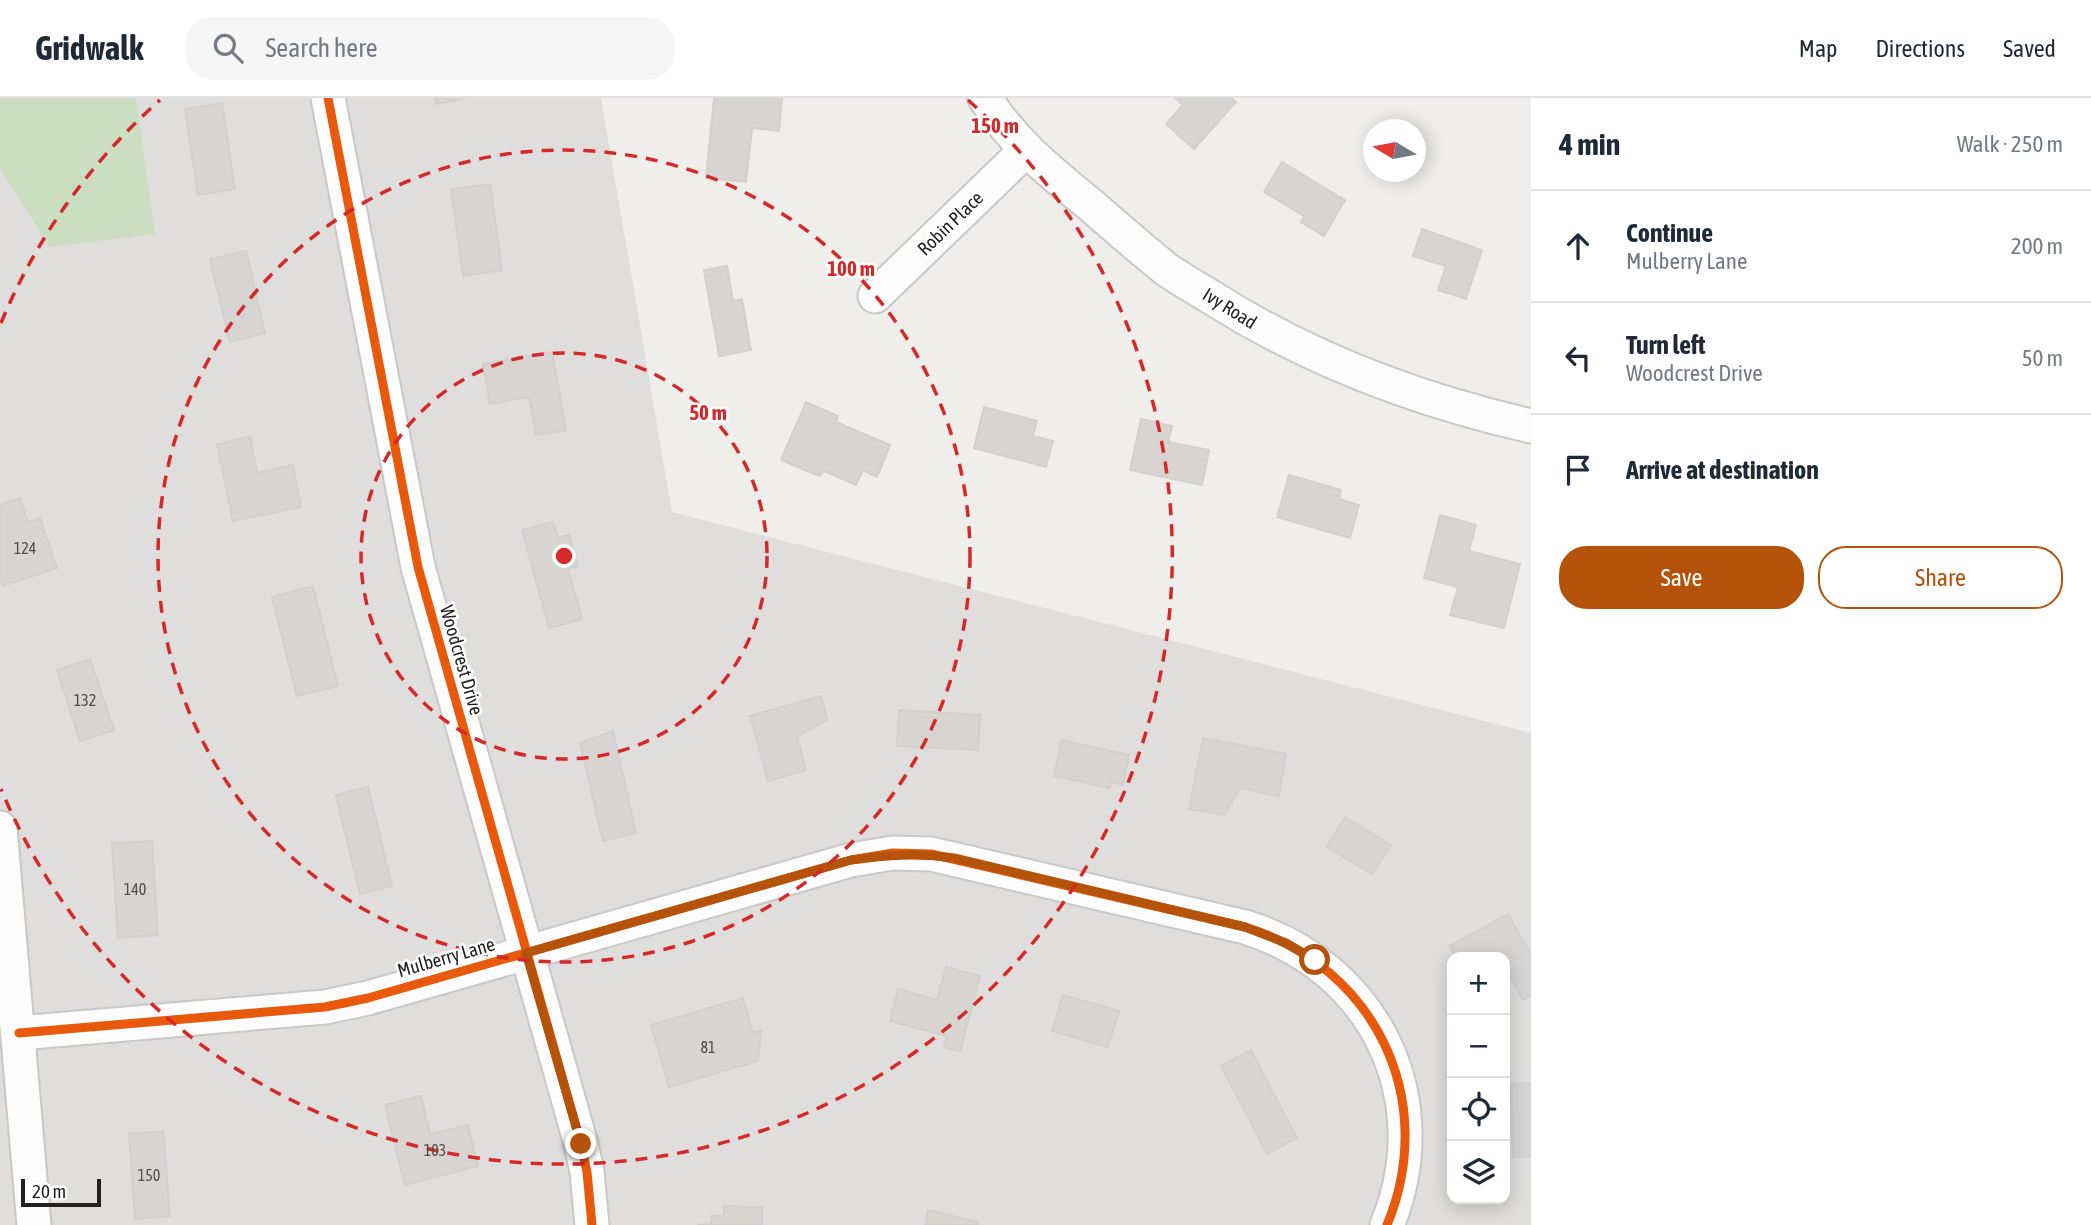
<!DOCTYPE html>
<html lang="en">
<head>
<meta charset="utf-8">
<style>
  :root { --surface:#fff; --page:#f6f6f7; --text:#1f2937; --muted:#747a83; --line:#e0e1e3; --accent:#b45309 }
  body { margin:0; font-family:"Asap Condensed",sans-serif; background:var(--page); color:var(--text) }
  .controls { position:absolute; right:21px; bottom:21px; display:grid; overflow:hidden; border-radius:14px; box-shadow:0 4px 18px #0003 }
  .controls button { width:63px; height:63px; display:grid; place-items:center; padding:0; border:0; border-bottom:2px solid var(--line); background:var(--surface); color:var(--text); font:35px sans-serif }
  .compass { position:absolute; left:1363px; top:21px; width:63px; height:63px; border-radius:50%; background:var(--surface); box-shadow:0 4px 18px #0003; rotate:280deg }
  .scale { position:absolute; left:21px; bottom:18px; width:80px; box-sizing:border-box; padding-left:7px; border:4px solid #222; border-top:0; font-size:19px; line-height:24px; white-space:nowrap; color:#222; -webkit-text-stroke:5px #fff; paint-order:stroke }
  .stop { position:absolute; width:21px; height:21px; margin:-16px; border:5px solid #b45309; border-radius:50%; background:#fff }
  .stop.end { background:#b45309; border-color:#fff; box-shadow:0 2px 7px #0008 }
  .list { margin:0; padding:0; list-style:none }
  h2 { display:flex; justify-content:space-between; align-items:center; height:91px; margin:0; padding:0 28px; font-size:30px }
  h2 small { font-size:23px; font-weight:400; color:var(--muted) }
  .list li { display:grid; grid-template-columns:46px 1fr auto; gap:21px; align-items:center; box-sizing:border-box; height:112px; padding:0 28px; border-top:2px solid var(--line) }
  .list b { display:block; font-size:26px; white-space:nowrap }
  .list p { margin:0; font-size:23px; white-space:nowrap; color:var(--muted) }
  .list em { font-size:23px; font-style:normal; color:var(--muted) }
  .actions { display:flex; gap:14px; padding:21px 28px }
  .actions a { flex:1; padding:16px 0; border:2px solid var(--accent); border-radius:28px; text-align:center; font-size:24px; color:var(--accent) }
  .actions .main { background:var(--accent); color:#fff }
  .icon { flex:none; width:38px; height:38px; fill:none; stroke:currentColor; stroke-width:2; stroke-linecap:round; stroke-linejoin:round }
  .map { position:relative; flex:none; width:1531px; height:1127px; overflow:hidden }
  header { display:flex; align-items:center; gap:42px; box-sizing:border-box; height:98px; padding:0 35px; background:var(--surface); border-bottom:2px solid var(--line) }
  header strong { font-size:33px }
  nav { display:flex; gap:38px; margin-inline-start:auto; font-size:24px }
  .search { width:490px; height:63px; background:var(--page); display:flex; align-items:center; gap:18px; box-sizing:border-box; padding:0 24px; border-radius:28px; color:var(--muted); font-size:26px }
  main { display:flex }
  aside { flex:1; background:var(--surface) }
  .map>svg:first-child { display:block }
  .residential { fill:#dfdedc; fill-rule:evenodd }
  .forest { fill:#cbdec1 }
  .building { fill:#d7d4d2; stroke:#d3d0cc; stroke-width:2 }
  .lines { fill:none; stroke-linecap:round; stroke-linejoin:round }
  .street-casing { stroke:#c9c8c7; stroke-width:37 }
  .street { stroke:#fdfcfc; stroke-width:33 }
  .cycleway-casing { stroke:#fff; stroke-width:13 }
  .cycleway { stroke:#e8590c; stroke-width:9 }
  .route { stroke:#b45309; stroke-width:9 }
  .ring { fill:none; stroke:#d62828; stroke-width:3.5; stroke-dasharray:12 9 }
  .labels { text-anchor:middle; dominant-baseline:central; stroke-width:5; stroke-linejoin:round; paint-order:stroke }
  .number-label { font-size:16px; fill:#4f4e4e }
  .street-label { font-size:19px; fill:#222; stroke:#fff }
  .centre { fill:#d62828; stroke:#fff; stroke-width:3.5 }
  .ring-label { font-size:21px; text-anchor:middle; font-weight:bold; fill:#d62828; stroke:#fff; stroke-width:5; stroke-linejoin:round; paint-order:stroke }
</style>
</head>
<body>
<header>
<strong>Gridwalk</strong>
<div class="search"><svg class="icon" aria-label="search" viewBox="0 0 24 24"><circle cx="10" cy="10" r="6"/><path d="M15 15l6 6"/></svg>Search here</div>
<nav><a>Map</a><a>Directions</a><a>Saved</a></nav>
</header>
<main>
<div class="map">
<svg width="1531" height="1127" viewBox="0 0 1531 1127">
  <rect width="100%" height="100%" fill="#f0eeeb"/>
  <path class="residential" d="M0 0H601L672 414 1531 635V1127H0ZM1452 859H1505V1101H1452Z"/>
  <path class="forest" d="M0 0H136L155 136 49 149 0 70Z"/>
  <g class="building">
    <path d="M435 0H466L436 6Z"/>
    <path d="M714 0H782L779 33 752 30 746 84 706 80Z"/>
    <path d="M1175 0H1231L1236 4 1194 51 1166 26 1183 7Z"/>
    <path d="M222 5 235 91 198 97 185 11Z"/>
    <path d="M1282 64 1345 102 1324 138 1301 124 1304 118 1264 94Z"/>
    <path d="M490 86 502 172 463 178 451 91Z"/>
    <path d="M1422 131 1482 152 1466 201 1438 192 1446 168 1413 158Z"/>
    <path d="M246 153 265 235 230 244 210 161Z"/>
    <path d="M727 168 733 203 742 201 751 252 719 258 704 172Z"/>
    <path d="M552 254 566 332 536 337 529 299 490 306 483 266Z"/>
    <path d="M806 304 838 318 836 324 890 347 877 379 863 372 856 387 824 373 819 378 781 362Z"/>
    <path d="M984 309 1037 323 1033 338 1053 343 1046 369 974 350Z"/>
    <path d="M1141 321 1172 328 1168 344 1209 352 1202 387 1130 372Z"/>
    <path d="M250 339 257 375 293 367 301 409 233 423 217 346Z"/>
    <path d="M1289 377 1341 392 1339 401 1359 407 1350 440 1277 419Z"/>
    <path d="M20 400 28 424 40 420 57 470 3 488 0 480V407Z"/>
    <path d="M1440 417 1476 427 1469 453 1520 466 1504 530 1450 517 1458 489 1424 480Z"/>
    <path d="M553 424 558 440 569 437 578 468 568 471 582 521 549 530 522 432Z"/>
    <path d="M313 488 338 588 297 598 272 499Z"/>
    <path d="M90 561 114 632 80 643 57 572Z"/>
    <path d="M821 598 827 622 797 639 806 672 768 683 750 618Z"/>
    <path d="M899 612 980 617 978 652 897 648Z"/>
    <path d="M613 633 636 735 603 743 580 645Z"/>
    <path d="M1203 640 1286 656 1279 698 1240 690 1224 717 1189 711Z"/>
    <path d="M1062 642 1129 657 1123 687 1111 684 1110 690 1054 678Z"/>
    <path d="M368 689 392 788 360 796 336 697Z"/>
    <path d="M1345 719 1391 747 1372 776 1327 749Z"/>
    <path d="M152 743 158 837 118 840 112 745Z"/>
    <path d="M1508 816 1531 857V897L1523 902 1505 868V859H1456L1450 848Z"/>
    <path d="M946 869 980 878 960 953 944 949 947 938 890 923 898 891 937 902Z"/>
    <path d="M1063 897 1119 913 1108 949 1052 933Z"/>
    <path d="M743 900 753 935 761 933 758 963 669 989 651 927Z"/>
    <path d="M1251 952 1297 1040 1267 1056 1221 968Z"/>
    <path d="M1531 985V1058L1513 1059 1510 986Z"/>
    <path d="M421 998 430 1036 468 1027 478 1068 405 1087 385 1007Z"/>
    <path d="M163 1033 170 1118 135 1121 129 1036Z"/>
    <path d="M724 1108 762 1109V1127H697L711 1126V1118H724Z"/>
    <path d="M928 1112 978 1124V1127H925Z"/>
  </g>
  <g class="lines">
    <g class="street-casing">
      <g id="street">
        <path d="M328 0 418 469 581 1046 587 1074 592 1127"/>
        <path d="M985 0C1013 45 1053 76 1093 109 1117 130 1141 151 1166 171 1180 181 1196 190 1211 199 1310 262 1417 302 1531 328"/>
        <path d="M875 198 1026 52"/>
        <path d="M0 730 34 1127"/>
        <path d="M19 935 325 909 368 900 851 762 893 755 931 756 1245 829C1375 869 1439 1001 1387 1127"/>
      </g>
    </g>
    <use href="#street" class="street"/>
    <g class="cycleway-casing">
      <g id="cycleway">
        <path d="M328 0 418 469 581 1046 587 1074 592 1127"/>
        <path d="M19 935 325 909 368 900 851 762 893 755 931 756 1245 829C1375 869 1439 1001 1387 1127"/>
      </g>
    </g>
    <use href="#cycleway" class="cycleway"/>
  </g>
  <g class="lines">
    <path class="route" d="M581 1046 526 855 851 762C887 757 918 755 954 760L1245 829 1286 845 1315 862"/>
  </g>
  <g class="ring">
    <circle cx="564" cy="458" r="203"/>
    <circle cx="564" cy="458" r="406"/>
    <path d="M1 225A609 609 0 0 1 160 2M968 2A609 609 0 1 1 1 691"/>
  </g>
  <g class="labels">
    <g class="number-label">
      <text x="25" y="450">124</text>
      <text x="85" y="602">132</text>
      <text x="135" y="791">140</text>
      <text x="708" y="949">81</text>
      <text x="435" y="1052">103</text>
      <text x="149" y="1077">150</text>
    </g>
    <g class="street-label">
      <text transform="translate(950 125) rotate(-44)">Robin Place</text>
      <text transform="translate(1230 210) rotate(32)">Ivy Road</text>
      <text transform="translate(462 562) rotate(74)">Woodcrest Drive</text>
      <text transform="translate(446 859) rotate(-16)">Mulberry Lane</text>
    </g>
  </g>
  <circle cx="564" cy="458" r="10" class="centre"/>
  <g class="ring-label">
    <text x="995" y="35">150 m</text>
    <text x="851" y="178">100 m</text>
    <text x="708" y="322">50 m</text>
  </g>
</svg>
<div class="controls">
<button>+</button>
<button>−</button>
<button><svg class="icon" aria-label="locate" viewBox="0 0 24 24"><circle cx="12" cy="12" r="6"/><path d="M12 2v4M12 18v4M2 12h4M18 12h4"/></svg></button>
<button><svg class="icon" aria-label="layers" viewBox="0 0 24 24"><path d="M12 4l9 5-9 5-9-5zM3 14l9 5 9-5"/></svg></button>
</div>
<svg class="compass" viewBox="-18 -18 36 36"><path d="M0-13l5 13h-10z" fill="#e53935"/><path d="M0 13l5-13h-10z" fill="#747a83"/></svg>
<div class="scale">20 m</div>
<div class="stop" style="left:1315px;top:862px"></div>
<div class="stop end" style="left:581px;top:1046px"></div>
</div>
<aside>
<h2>4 min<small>Walk · 250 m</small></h2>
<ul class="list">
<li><svg class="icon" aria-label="ahead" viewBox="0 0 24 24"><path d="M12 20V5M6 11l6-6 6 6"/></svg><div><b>Continue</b><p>Mulberry Lane</p></div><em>200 m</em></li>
<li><svg class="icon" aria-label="left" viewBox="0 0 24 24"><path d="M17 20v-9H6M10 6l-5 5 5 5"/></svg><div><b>Turn left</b><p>Woodcrest Drive</p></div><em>50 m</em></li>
<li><svg class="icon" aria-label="arrive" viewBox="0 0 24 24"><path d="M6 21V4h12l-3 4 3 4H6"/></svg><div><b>Arrive at destination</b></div></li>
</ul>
<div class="actions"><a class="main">Save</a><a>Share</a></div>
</aside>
</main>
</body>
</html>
